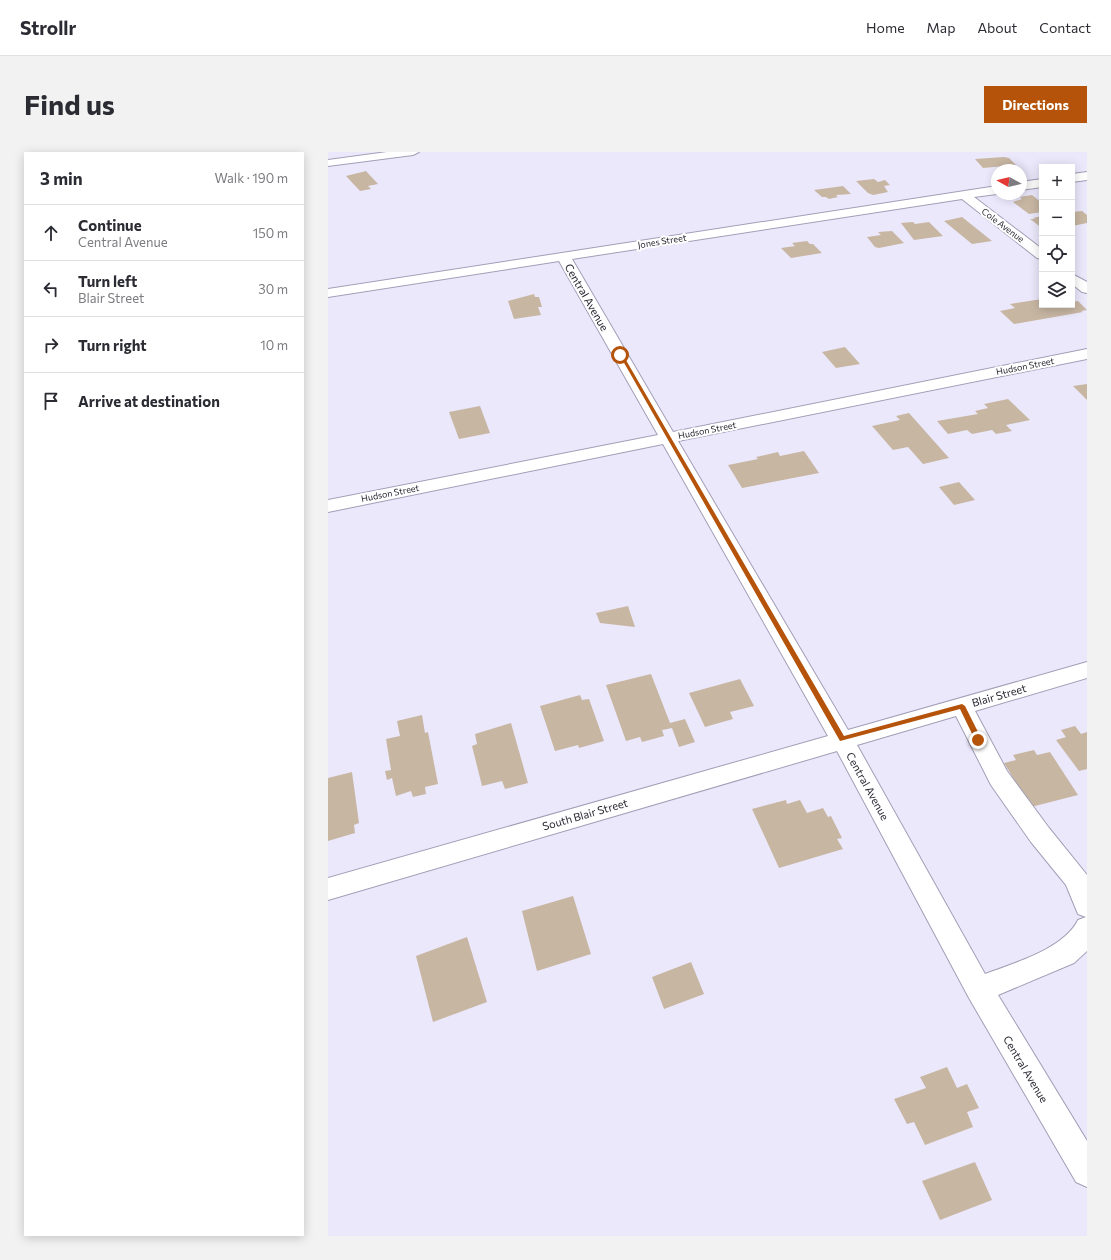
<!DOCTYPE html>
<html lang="en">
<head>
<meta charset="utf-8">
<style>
  :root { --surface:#fff; --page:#f2f2f3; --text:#2b2b33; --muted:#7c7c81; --line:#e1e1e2; --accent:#b45309 }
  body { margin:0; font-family:Commissioner,sans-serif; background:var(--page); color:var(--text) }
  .controls { position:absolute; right:12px; top:12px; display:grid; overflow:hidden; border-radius:0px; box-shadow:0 2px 10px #0003 }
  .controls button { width:36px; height:36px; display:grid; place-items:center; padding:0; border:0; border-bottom:1px solid var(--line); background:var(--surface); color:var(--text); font:20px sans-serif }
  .compass { position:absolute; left:663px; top:12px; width:36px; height:36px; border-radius:50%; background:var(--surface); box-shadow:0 2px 10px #0003; rotate:278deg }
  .stop { position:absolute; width:12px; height:12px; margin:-9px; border:3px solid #b45309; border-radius:50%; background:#fff }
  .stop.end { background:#b45309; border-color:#fff; box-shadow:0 1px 4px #0008 }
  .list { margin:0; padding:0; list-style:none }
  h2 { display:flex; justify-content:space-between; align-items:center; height:52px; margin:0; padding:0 16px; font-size:17px }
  h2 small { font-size:13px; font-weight:400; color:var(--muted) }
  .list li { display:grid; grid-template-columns:26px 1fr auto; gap:12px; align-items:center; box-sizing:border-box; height:56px; padding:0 16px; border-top:1px solid var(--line) }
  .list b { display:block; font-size:15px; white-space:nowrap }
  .list p { margin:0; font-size:13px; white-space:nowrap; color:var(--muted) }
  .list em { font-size:13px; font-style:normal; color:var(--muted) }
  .icon { flex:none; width:22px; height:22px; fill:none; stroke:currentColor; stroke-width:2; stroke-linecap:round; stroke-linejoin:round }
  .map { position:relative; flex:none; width:759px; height:1084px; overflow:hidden; border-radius:0px }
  header { display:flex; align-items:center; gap:24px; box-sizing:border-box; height:56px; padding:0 20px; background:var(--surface); border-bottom:1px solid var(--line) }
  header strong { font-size:19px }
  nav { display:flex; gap:22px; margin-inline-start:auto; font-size:14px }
  .intro { display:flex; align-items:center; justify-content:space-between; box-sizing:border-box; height:96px; padding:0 24px }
  h1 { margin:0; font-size:28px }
  .button { padding:10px 18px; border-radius:0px; background:var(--accent); color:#fff; font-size:14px; font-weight:700 }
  main { display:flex; gap:24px; padding:0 24px }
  aside { flex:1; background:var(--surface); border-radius:0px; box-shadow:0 2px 10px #0003 }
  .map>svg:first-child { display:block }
  .building { fill:#c7b6a2 }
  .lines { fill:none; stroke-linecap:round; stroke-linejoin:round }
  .minor-casing { stroke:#a39eb6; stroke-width:2 }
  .minor { fill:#fff; fill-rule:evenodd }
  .route { fill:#b45309 }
  .labels { text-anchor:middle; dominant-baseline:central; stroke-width:4; stroke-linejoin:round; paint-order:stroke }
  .far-street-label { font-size:9px; fill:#292731; stroke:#fff }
  .street-label { font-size:11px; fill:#292731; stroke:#fff }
</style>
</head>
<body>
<header>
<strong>Strollr</strong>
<nav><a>Home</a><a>Map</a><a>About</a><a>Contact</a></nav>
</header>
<div class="intro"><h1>Find us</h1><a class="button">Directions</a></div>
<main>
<aside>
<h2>3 min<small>Walk · 190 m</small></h2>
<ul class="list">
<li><svg class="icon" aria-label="ahead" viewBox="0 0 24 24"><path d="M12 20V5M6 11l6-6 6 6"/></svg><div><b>Continue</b><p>Central Avenue</p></div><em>150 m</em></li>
<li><svg class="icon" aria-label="left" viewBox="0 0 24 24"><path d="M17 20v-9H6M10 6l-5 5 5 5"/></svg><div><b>Turn left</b><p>Blair Street</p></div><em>30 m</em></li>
<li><svg class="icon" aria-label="right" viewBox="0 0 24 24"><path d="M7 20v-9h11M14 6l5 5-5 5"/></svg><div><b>Turn right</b></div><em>10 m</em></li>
<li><svg class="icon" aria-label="arrive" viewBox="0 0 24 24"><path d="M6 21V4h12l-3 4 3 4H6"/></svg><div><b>Arrive at destination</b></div></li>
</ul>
</aside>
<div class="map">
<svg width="759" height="1084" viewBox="0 0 759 1084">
  <rect width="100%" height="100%" fill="#ece8fc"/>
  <g class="building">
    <path d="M676 5 681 6 688 13 655 16 647 7Z"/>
    <path d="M38 19 50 32 40 34 43 37 32 39 18 24Z"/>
    <path d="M546 27 550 30 557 28 562 33 556 34 560 40 545 43 540 41 528 29Z"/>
    <path d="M515 34 523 42 508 43 510 45 501 47 498 45H494L486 38Z"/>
    <path d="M704 43 714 51V60L701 62 685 50 694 47 692 45Z"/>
    <path d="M754 59 759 63V71L744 74V60Z"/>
    <path d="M714 64V76L702 67H707L705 66Z"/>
    <path d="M634 65 664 89 644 92 616 69Z"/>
    <path d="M585 70 587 72 601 70 615 84 586 88 573 71Z"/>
    <path d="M564 79 576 91 551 96 547 95 539 85 553 83 550 80Z"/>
    <path d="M479 89 482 92H485L494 101 463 106 453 96 467 94 464 91Z"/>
    <path d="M206 142 207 145H211L214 155H210L213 163 186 167 180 149Z"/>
    <path d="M714 147V153H744V150L750 149 759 158 753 159 755 160 686 172 672 159 687 156 682 152Z"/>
    <path d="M517 195 532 212 508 216 494 200Z"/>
    <path d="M759 232V248L745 234Z"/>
    <path d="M680 247 702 268 678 273 684 279 668 282 664 278 644 282 639 278 620 282 609 269 650 262 647 259 660 256 656 252Z"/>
    <path d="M152 254 162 281 131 287 121 260Z"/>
    <path d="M581 261 621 306 595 312 580 295 565 298 544 274 572 268 568 264Z"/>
    <path d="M476 299 491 321 414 336 400 313 430 307 428 305 450 300 452 304Z"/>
    <path d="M631 330 647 348 626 353 611 335Z"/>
    <path d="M300 454 307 475 272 471 268 461Z"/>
    <path d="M323 522 342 571 357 567 367 590 351 595 344 576 334 578 336 584 314 590 312 585 298 589 278 533Z"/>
    <path d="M412 527 426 554 402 560 405 567 377 575 361 541Z"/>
    <path d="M252 543 254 548 261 547 276 589 251 596 250 593 227 599 212 554Z"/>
    <path d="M94 563 97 581 100 580 110 632 97 635 98 642 85 645 83 639 68 644 64 626 59 628 57 619 63 618 58 587 72 584 69 569Z"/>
    <path d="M183 571 200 631 177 637 174 629 154 634 144 594 149 592 147 582Z"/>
    <path d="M747 574 753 582 759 580V617L751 619 728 588 738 585 733 578Z"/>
    <path d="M706 598 709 603 722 600 750 643 703 655 676 611 688 608 685 603Z"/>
    <path d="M24 620 31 671 26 673 27 681 0 689V626Z"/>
    <path d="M458 648 459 652 472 648 479 661 495 656 500 665 503 664 514 686 509 687 515 697 451 716 424 657Z"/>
    <path d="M245 744 263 802 209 819 194 759Z"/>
    <path d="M139 785 159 850 105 870 88 804Z"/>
    <path d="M363 810 376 842 336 857 324 825Z"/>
    <path d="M619 915 629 936 639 932 651 956 639 960 645 975 597 993 586 970 579 972 566 947 598 936 592 925Z"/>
    <path d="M647 1010 664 1048 612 1068 594 1029Z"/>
  </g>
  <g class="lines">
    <g class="minor-casing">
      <g id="minor">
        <path d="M59 0H91L85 3 0 14V8Z"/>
        <path d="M759 20V28L744 30V22Z"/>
        <path d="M714 27V35L693 38V30Z"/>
        <path d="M669 34V42L646 45 714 97V107L709 106 634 47 244 107 345 280 759 197V207L350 289 520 578 759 510V526L647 559 679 619 721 676 759 723V799L746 811 670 843 759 989V1035L748 1030 641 846 509 599 0 748V726L500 584 335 292 0 360V348L330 283 231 109 0 145V137ZM628 564 663 633 703 690 738 733 750 762 758 765 750 768C736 797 686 811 657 822L529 593Z"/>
        <path d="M744 122 759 130V141L754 140 744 132Z"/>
      </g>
    </g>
    <use href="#minor" class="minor"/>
  </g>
  <path class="route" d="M291 202 295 203 516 584 634 552 637 554 654 588 653 590H648L632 557 512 589Z"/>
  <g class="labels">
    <g class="far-street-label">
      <text transform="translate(675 73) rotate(37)">Cole Avenue</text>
      <text transform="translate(334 89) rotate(-9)">Jones Street</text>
      <text transform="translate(697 214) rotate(-11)">Hudson Street</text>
      <text transform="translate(379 278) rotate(-11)">Hudson Street</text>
      <text transform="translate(62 341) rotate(-11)">Hudson Street</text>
    </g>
    <g class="street-label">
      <text transform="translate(259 145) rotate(60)">Central Avenue</text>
      <text transform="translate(671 543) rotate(-16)">Blair Street</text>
      <text transform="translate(540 634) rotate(61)">Central Avenue</text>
      <text transform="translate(257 662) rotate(-16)">South Blair Street</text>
      <text transform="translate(698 917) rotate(59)">Central Avenue</text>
    </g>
  </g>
</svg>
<div class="controls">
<button>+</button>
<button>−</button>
<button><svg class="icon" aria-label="locate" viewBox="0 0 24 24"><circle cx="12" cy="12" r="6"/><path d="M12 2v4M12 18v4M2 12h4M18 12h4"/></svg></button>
<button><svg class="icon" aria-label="layers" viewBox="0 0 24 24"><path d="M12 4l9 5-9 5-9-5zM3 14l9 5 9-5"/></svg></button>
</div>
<svg class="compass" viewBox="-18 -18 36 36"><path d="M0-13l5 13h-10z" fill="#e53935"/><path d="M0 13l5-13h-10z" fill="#7c7c81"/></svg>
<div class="stop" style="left:292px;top:203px"></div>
<div class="stop end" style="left:650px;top:588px"></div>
</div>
</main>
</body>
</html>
